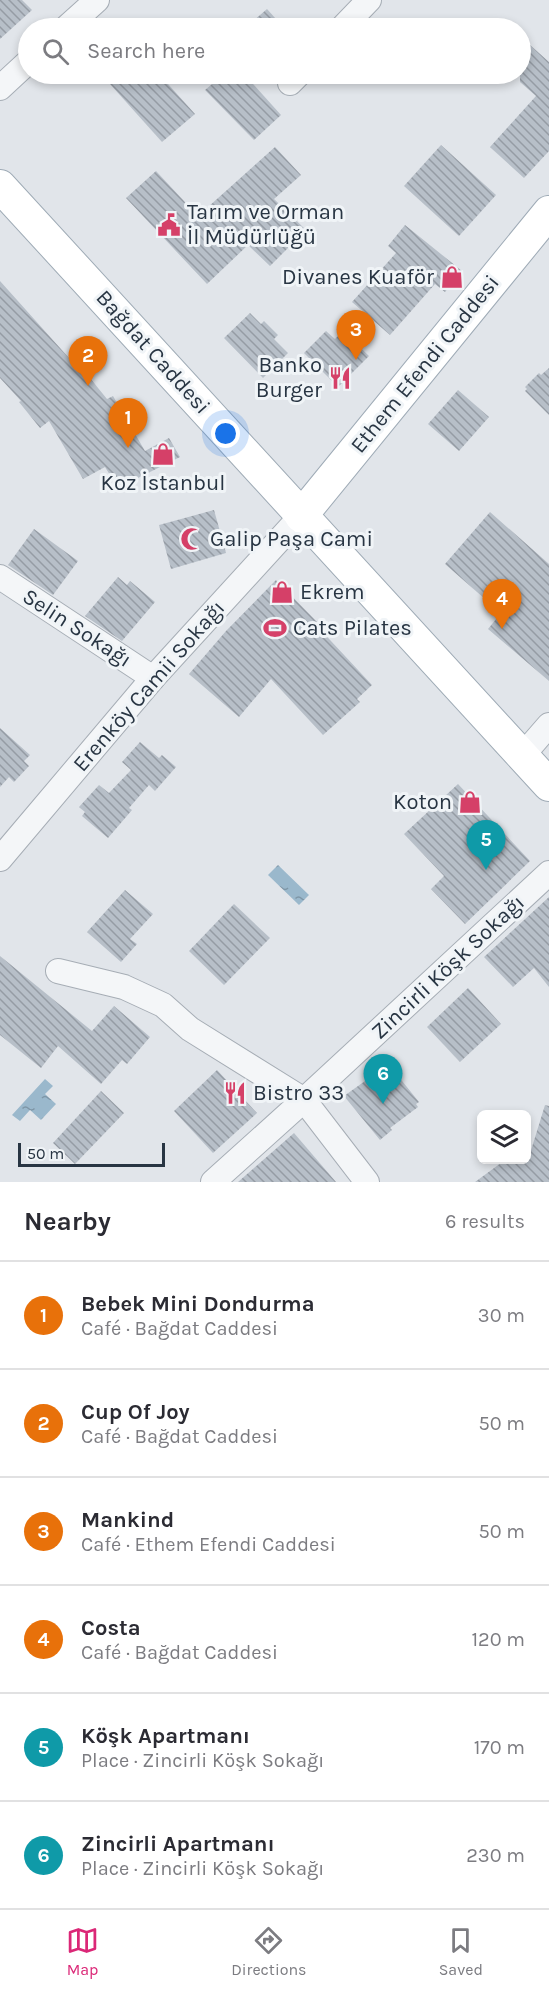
<!DOCTYPE html>
<html lang="en">
<head>
<meta charset="utf-8">
<style>
  :root { --surface:#fff; --page:#f2f2f3; --text:#2b2b33; --muted:#7c7c81; --line:#e1e1e2; --accent:#db2777 }
  body { margin:0; font-family:Karla,sans-serif; background:var(--page); color:var(--text) }
  .controls { position:absolute; right:18px; bottom:18px; display:grid; overflow:hidden; border-radius:9px; box-shadow:0 3px 9px #0003 }
  .controls button { width:54px; height:54px; display:grid; place-items:center; padding:0; border:0; border-bottom:2px solid var(--line); background:var(--surface); color:var(--text); font:30px sans-serif }
  .scale { position:absolute; left:18px; bottom:15px; width:147px; box-sizing:border-box; padding-left:6px; border:3px solid #283543; border-top:0; font-size:16px; line-height:21px; white-space:nowrap; color:#283543; -webkit-text-stroke:4px #f0f4f7; paint-order:stroke }
  .you { position:absolute; left:226px; top:434px; width:21px; height:21px; margin:-15px; border:4px solid #fff; border-radius:50%; background:#1a73e8; box-shadow:0 0 0 9px #1a73e833 }
  .badge { display:grid; place-items:center; width:39px; height:39px; border-radius:50%; background:var(--accent); color:#fff; font-size:20px; font-weight:700 }
  .pin { position:absolute; translate:-50% -50px; filter:drop-shadow(0 2px 3px #0008) }
  .pin::after { content:''; position:absolute; top:32px; width:21px; height:18px; background:inherit; clip-path:polygon(0 0,100% 0,50% 100%) }
  .list { margin:0; padding:0; list-style:none }
  h2 { display:flex; justify-content:space-between; align-items:center; height:78px; margin:0; padding:0 24px; font-size:26px }
  h2 small { font-size:20px; font-weight:400; color:var(--muted) }
  .list li { display:grid; grid-template-columns:39px 1fr auto; gap:18px; align-items:center; box-sizing:border-box; height:108px; padding:0 24px; border-top:2px solid var(--line) }
  .list b { display:block; font-size:22px; white-space:nowrap }
  .list p { margin:0; font-size:20px; white-space:nowrap; color:var(--muted) }
  .list em { font-size:20px; font-style:normal; color:var(--muted) }
  .icon { flex:none; width:33px; height:33px; fill:none; stroke:currentColor; stroke-width:2; stroke-linecap:round; stroke-linejoin:round }
  .map { position:relative; flex:none; width:549px; height:1182px; overflow:hidden }
  .search { position:absolute; background:var(--surface); box-shadow:0 3px 9px #0003; left:18px; right:18px; top:18px; height:66px; display:flex; align-items:center; gap:15px; box-sizing:border-box; padding:0 21px; border-radius:33px; color:var(--muted); font-size:22px }
  .sheet { height:726px; background:var(--surface) }
  nav { display:flex; justify-content:space-around; align-items:center; box-sizing:border-box; height:84px; border-top:2px solid var(--line); background:var(--surface); font-size:16px; color:var(--muted) }
  nav a { display:grid; justify-items:center; gap:3px }
  nav .on { color:var(--accent) }
  .map>svg:first-child { display:block }
  .water { fill:url(#water-ripples) }
  .building { fill:url(#building-back-hatch) }
  .lines { fill:none; stroke-linecap:round; stroke-linejoin:round }
  .minor-casing { stroke:#a6adb5; stroke-width:26 }
  .major-casing { stroke:#9fabb6; stroke-width:34 }
  .minor { stroke:#f4f6f8; stroke-width:24 }
  .major { stroke:#fff; stroke-width:32 }
  .labels { text-anchor:middle; dominant-baseline:central; stroke-width:6; stroke-linejoin:round; paint-order:stroke }
  .poi-label { font-size:22px; fill:#283543; stroke:#f0f4f7; text-anchor:start }
  .street-label { font-size:22px; fill:#283543; stroke:#f0f4f7 }
</style>
</head>
<body>
<div class="map">
<svg width="549" height="1182" viewBox="0 0 549 1182">
  <defs>
    <pattern id="water-ripples" width="26" height="14" patternUnits="userSpaceOnUse" patternTransform="scale(1.5)"><rect width="26" height="14" fill="#9ab8cc"/><path d="M2 4q2-2 4 0t4 0M15 11q2-2 4 0t4 0" fill="none" stroke="#7e96a7"/></pattern>
    <pattern id="building-back-hatch" width="6" height="6" patternUnits="userSpaceOnUse" patternTransform="scale(1.5)"><rect width="6" height="6" fill="#b7bfc8"/><path d="M-1 5l2 2M0 0l6 6M5-1l2 2" fill="none" stroke="#959ca4"/></pattern>
  </defs>
  <rect width="100%" height="100%" fill="#e1e5ea"/>
  <g class="water">
    <path d="M278 865 309 895 299 905 268 875Z"/>
    <path d="M45 1079 53 1086 45 1094 56 1104 41 1120 30 1110 20 1121 12 1115Z"/>
  </g>
  <g class="building">
    <path d="M0 0H22L32 10 0 39Z"/>
    <path d="M267 9 284 28H245Z"/>
    <path d="M520 36 549 62V151L524 178 490 147 536 96 520 82Z"/>
    <path d="M101 74H159L195 114 162 142Z"/>
    <path d="M224 74H244L281 115 254 140 205 90Z"/>
    <path d="M441 145 496 195 459 236 404 186Z"/>
    <path d="M275 147 301 175 274 199 306 230 270 266 248 245 207 284 126 198 156 171 198 216Z"/>
    <path d="M405 225 462 271 445 292 435 284 390 335 352 302 396 253 388 246Z"/>
    <path d="M0 281 69 358 72 356 107 399 113 396 145 451 169 438 180 457 118 488 105 467 83 479 49 421 40 428 19 402 21 401 0 378Z"/>
    <path d="M250 313 261 324 264 321 278 335 274 339 288 353 263 378 224 338Z"/>
    <path d="M326 331 335 339 343 331 369 356 338 387 304 353Z"/>
    <path d="M549 368V415L525 391 527 389 525 387 539 373 541 375Z"/>
    <path d="M458 390 489 417 459 451 428 424Z"/>
    <path d="M214 510 226 553 171 569 159 525Z"/>
    <path d="M490 512 549 564V681L488 629 501 613 445 564Z"/>
    <path d="M34 529 78 561 53 595 8 565Z"/>
    <path d="M118 577 127 585 130 581 155 602 122 641 85 616Z"/>
    <path d="M276 580 319 624 317 626 372 685 357 699 360 702 323 735 271 679 239 717 189 674 226 631Z"/>
    <path d="M0 728 30 755 24 761 29 766 14 782 9 777 0 787Z"/>
    <path d="M140 742 159 758 162 755 176 767 155 791 149 785 129 808 132 810 108 838 82 816 85 812 79 807 99 785 109 793 131 770 122 762Z"/>
    <path d="M458 784 530 861 465 924 431 889 444 876 404 834Z"/>
    <path d="M125 890 153 914 130 939 137 944 121 962 87 932Z"/>
    <path d="M549 897V987L534 968 513 987 484 957Z"/>
    <path d="M234 904 270 938 224 985 189 951Z"/>
    <path d="M0 956 92 1031 114 1006 150 1037 127 1064 122 1060 101 1084 58 1046 41 1068 0 1035Z"/>
    <path d="M468 988 501 1024 460 1062 427 1027Z"/>
    <path d="M386 1066 387 1068 390 1066 419 1102 416 1104 418 1107 390 1128 392 1130 380 1140 344 1096Z"/>
    <path d="M217 1070 257 1113 213 1153 174 1111Z"/>
    <path d="M101 1091 124 1113 75 1164 53 1143Z"/>
    <path d="M545 1105 549 1106V1182H475L505 1160H528Z"/>
    <path d="M294 1133 336 1182H238Z"/>
  </g>
  <g class="lines">
    <g class="minor-casing">
      <g id="minor">
        <path d="M66 28 97 0"/>
        <path d="M342 28 369 0"/>
        <path d="M290 83 299 74"/>
        <path d="M0 88 28 62"/>
        <path d="M0 577 153 678"/>
        <path d="M522 756 549 725"/>
        <path d="M0 859 153 678 301 516"/>
        <path d="M58 971 124 987 163 1005 190 1029 304 1100 367 1182"/>
        <path d="M213 1182 304 1100 549 873"/>
      </g>
    </g>
    <g class="major-casing">
      <g id="major">
        <path d="M0 186 549 785"/>
        <path d="M301 516 549 212"/>
      </g>
    </g>
    <use href="#minor" class="minor"/>
    <use href="#major" class="major"/>
  </g>
  <defs>
    <g id="civic-bare" transform="scale(1.8)"><path d="M-.6-6.5H3V-4.5H.6V-3L4-1V1h2V6H-6V1h2V-1L-.6-3ZM-1.2 2.5V6h2.4V2.5Z" fill="#d54068" stroke="#f0f4f7" stroke-width="2.5" paint-order="stroke"/></g>
    <g id="shop-bare" transform="scale(1.8)"><path d="M-5-2.5h2.3a2.7 3.5 0 0 1 5.4 0H5L5.5 6h-11ZM-1.5-2.5h3a1.5 2.3 0 0 0-3 0Z" fill="#d54068" stroke="#f0f4f7" stroke-width="2.5" paint-order="stroke"/></g>
    <g id="restaurant-bare" transform="scale(1.8)"><path d="M-5-6h1v4h1v-4h1v4h1v-4h1v5L-1.5 .5V6h-2V.5L-5-1ZM5-6V6H3V1.5H1.5Q1.5-4 5-6Z" fill="#d54068" stroke="#f0f4f7" stroke-width="2.5" paint-order="stroke"/></g>
    <g id="mosque-bare" transform="scale(1.8)"><path d="M3.5-4.9A6 6 0 1 0 3.5 4.9A5 5 0 1 1 3.5-4.9Z" fill="#d54068" stroke="#f0f4f7" stroke-width="2.5" paint-order="stroke"/></g>
    <g id="stadium-bare" transform="scale(1.8)"><path d="M0-5a6.5 5 0 1 0 0 10a6.5 5 0 1 0 0-10ZM-3.5-1.8h7v3.6h-7Z" fill="#d54068" stroke="#f0f4f7" stroke-width="2.5" paint-order="stroke"/></g>
  </defs>
  <g fill-rule="evenodd">
    <use href="#civic-bare" x="169" y="225"/>
    <use href="#shop-bare" x="452" y="277"/>
    <use href="#restaurant-bare" x="340" y="378"/>
    <use href="#shop-bare" x="163" y="454"/>
    <use href="#mosque-bare" x="192" y="539"/>
    <use href="#shop-bare" x="282" y="592"/>
    <use href="#stadium-bare" x="275" y="628"/>
    <use href="#shop-bare" x="470" y="802"/>
    <use href="#restaurant-bare" x="235" y="1093"/>
  </g>
  <g class="labels">
    <g class="poi-label">
      <text x="187" y="212">Tarım ve Orman<tspan x="187" dy="25">İl Müdürlüğü</tspan></text>
      <text x="434" y="277" text-anchor="end">Divanes Kuaför</text>
      <text x="322" y="365" text-anchor="end">Banko<tspan x="322" dy="25">Burger</tspan></text>
      <text x="163" y="483" text-anchor="middle">Koz İstanbul</text>
      <text x="210" y="539">Galip Paşa Cami</text>
      <text x="300" y="592">Ekrem</text>
      <text x="293" y="628">Cats Pilates</text>
      <text x="452" y="802" text-anchor="end">Koton</text>
      <text x="253" y="1093">Bistro 33</text>
    </g>
    <g class="street-label">
      <text transform="translate(153 352) rotate(48)">Bağdat Caddesi</text>
      <text transform="translate(425 364) rotate(-51)">Ethem Efendi Caddesi</text>
      <text transform="translate(77 628) rotate(33)">Selin Sokağı</text>
      <text transform="translate(149 686) rotate(-49)">Erenköy Camii Sokağı</text>
      <text transform="translate(448 967) rotate(-43)">Zincirli Köşk Sokağı</text>
    </g>
  </g>
</svg>
<div class="controls">
<button><svg class="icon" aria-label="layers" viewBox="0 0 24 24"><path d="M12 4l9 5-9 5-9-5zM3 14l9 5 9-5"/></svg></button>
</div>
<div class="scale">50 m</div>
<div class="you"></div>
<div class="pin badge" style="left:128px;top:448px;background:#e8710a">1</div>
<div class="pin badge" style="left:88px;top:386px;background:#e8710a">2</div>
<div class="pin badge" style="left:356px;top:360px;background:#e8710a">3</div>
<div class="pin badge" style="left:502px;top:629px;background:#e8710a">4</div>
<div class="pin badge" style="left:486px;top:870px;background:#0f9aa8">5</div>
<div class="pin badge" style="left:383px;top:1104px;background:#0f9aa8">6</div>
<div class="search"><svg class="icon" aria-label="search" viewBox="0 0 24 24"><circle cx="10" cy="10" r="6"/><path d="M15 15l6 6"/></svg>Search here</div>
</div>
<section class="sheet">
<h2>Nearby<small>6 results</small></h2>
<ul class="list">
<li><span class="badge" style="background:#e8710a">1</span><div><b>Bebek Mini Dondurma</b><p>Café · Bağdat Caddesi</p></div><em>30 m</em></li>
<li><span class="badge" style="background:#e8710a">2</span><div><b>Cup Of Joy</b><p>Café · Bağdat Caddesi</p></div><em>50 m</em></li>
<li><span class="badge" style="background:#e8710a">3</span><div><b>Mankind</b><p>Café · Ethem Efendi Caddesi</p></div><em>50 m</em></li>
<li><span class="badge" style="background:#e8710a">4</span><div><b>Costa</b><p>Café · Bağdat Caddesi</p></div><em>120 m</em></li>
<li><span class="badge" style="background:#0f9aa8">5</span><div><b>Köşk Apartmanı</b><p>Place · Zincirli Köşk Sokağı</p></div><em>170 m</em></li>
<li><span class="badge" style="background:#0f9aa8">6</span><div><b>Zincirli Apartmanı</b><p>Place · Zincirli Köşk Sokağı</p></div><em>230 m</em></li>
</ul>
</section>
<nav>
<a class="on"><svg class="icon" aria-label="map" viewBox="0 0 24 24"><path d="M3 6l6-2 6 2 6-2v14l-6 2-6-2-6 2zM9 4v14M15 6v14"/></svg>Map</a>
<a><svg class="icon" aria-label="directions" viewBox="0 0 24 24"><path d="M12 3l9 9-9 9-9-9zM9 14v-3h6M13 9l2 2-2 2"/></svg>Directions</a>
<a><svg class="icon" aria-label="saved" viewBox="0 0 24 24"><path d="M7 4h10v16l-5-4-5 4z"/></svg>Saved</a>
</nav>
</body>
</html>
